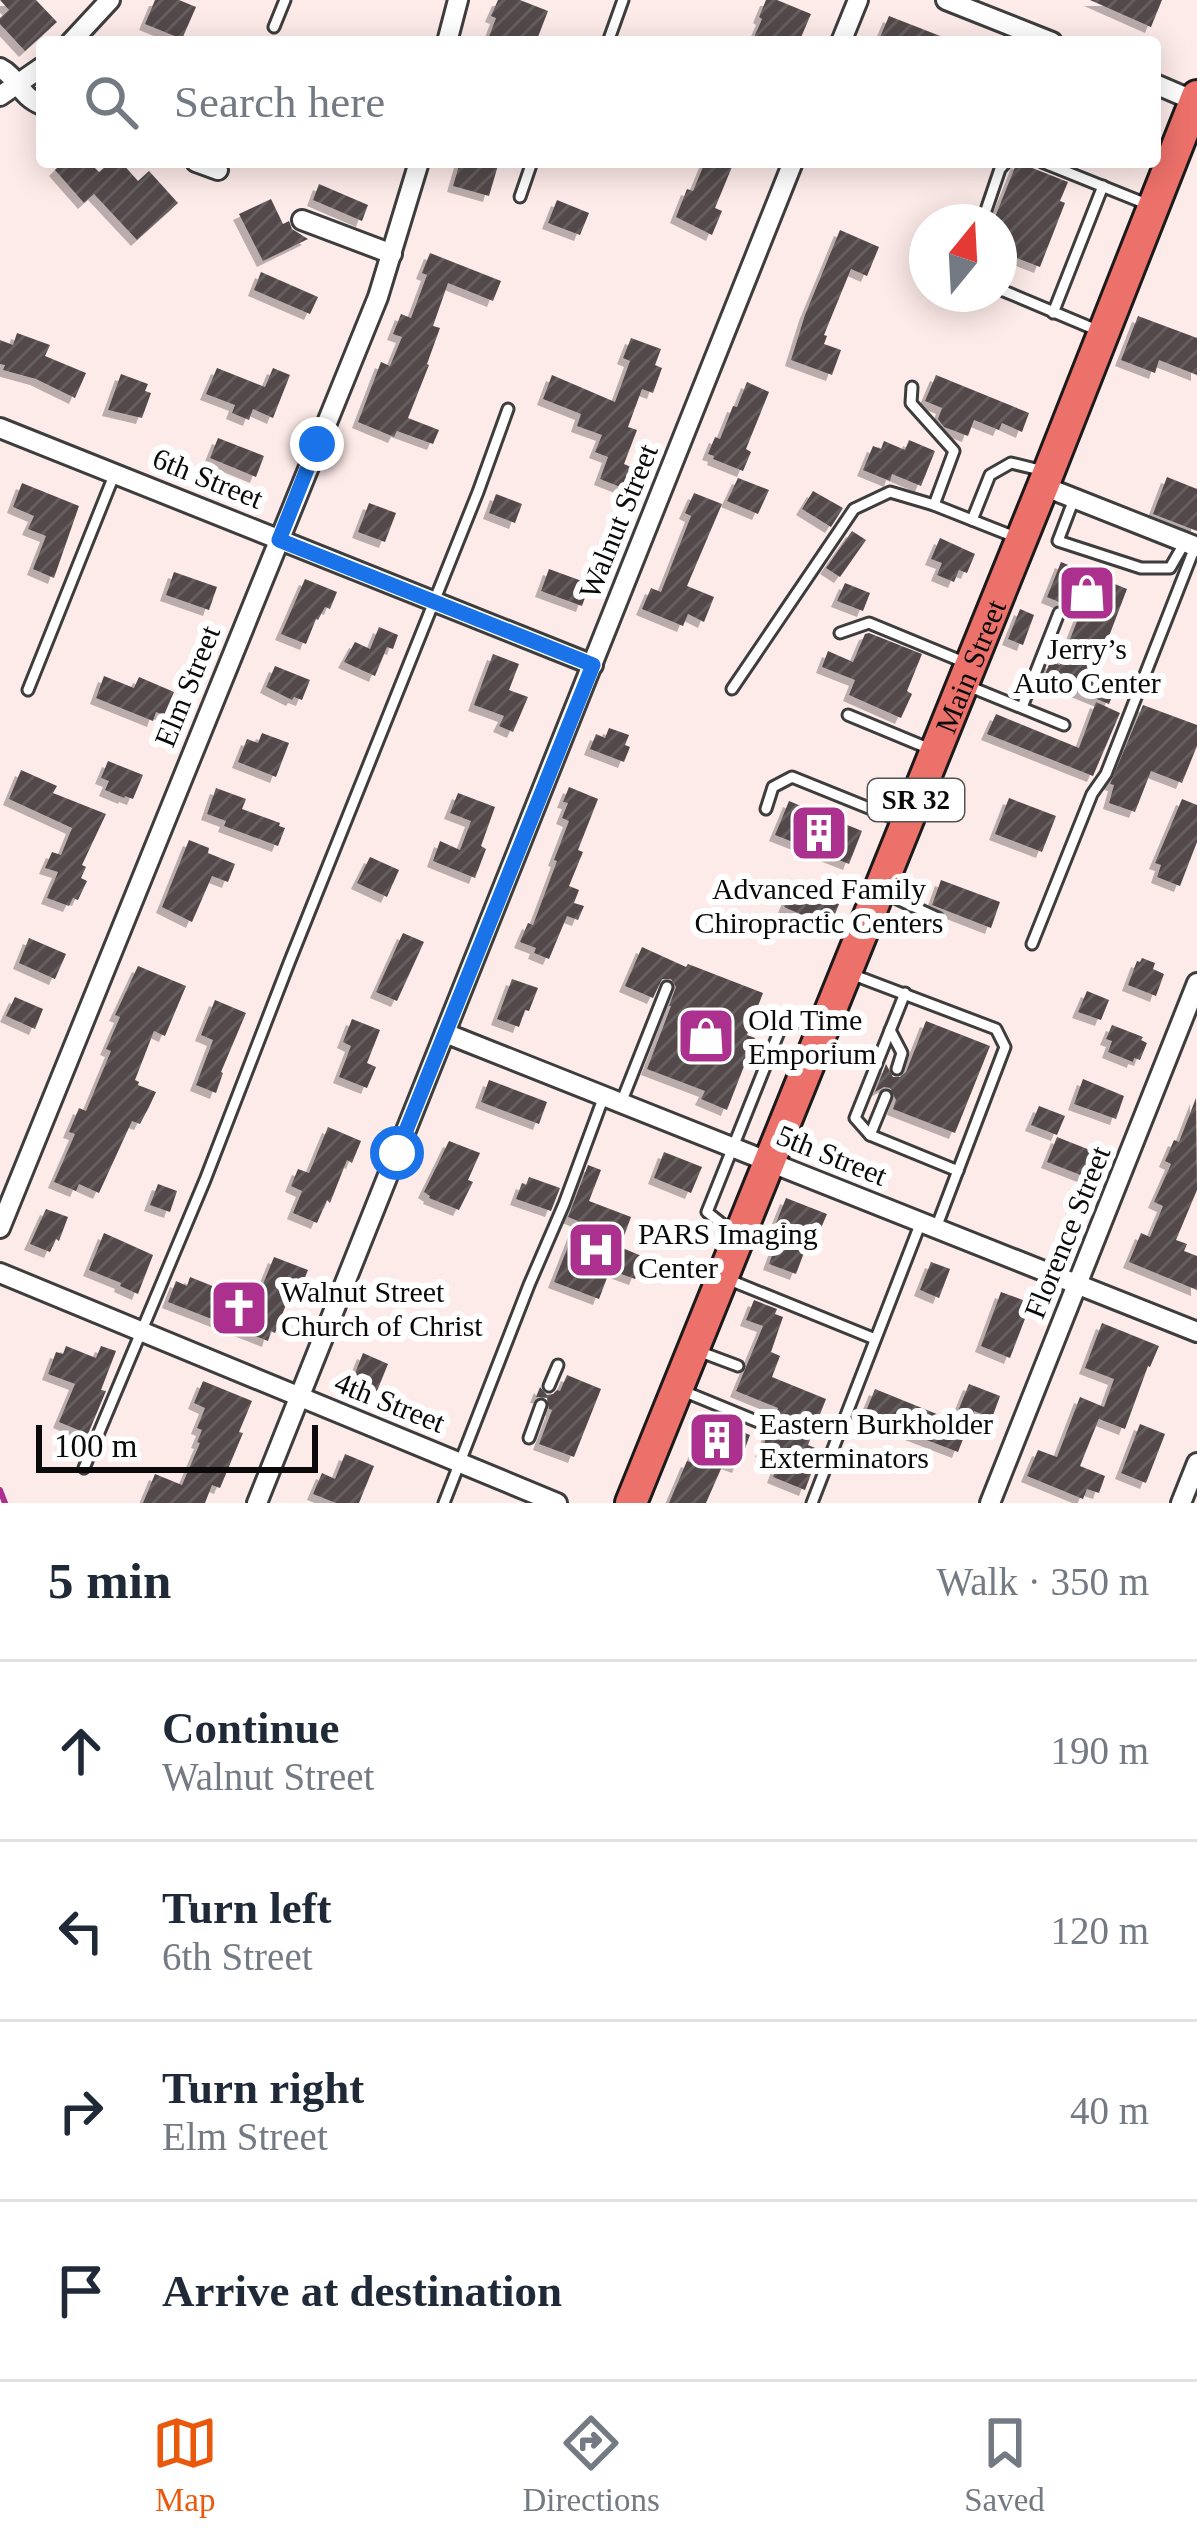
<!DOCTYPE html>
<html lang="en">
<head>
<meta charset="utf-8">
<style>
  :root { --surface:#fff; --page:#f6f6f7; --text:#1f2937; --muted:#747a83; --line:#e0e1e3; --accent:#ea580c }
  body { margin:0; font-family:Georgia,serif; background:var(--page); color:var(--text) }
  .compass { position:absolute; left:909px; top:204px; width:108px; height:108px; border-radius:50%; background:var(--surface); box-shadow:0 6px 30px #0003; rotate:18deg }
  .scale { position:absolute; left:36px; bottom:30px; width:282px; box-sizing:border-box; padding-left:12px; border:6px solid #0a0a0a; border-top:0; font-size:33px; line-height:42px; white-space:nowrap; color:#0a0a0a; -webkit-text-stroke:9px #fff; paint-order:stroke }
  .stop { position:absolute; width:36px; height:36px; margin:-27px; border:9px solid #1a73e8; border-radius:50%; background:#fff }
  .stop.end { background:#1a73e8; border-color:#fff; box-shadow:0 3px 12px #0008 }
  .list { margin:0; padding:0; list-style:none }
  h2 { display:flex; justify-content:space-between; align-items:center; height:156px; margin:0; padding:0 48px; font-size:51px }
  h2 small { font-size:39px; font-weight:400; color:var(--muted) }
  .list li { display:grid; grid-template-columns:78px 1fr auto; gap:36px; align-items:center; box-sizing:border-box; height:180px; padding:0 48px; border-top:3px solid var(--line) }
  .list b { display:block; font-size:45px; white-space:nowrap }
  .list p { margin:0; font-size:39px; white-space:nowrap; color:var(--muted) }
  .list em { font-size:39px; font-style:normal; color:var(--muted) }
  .icon { flex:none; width:66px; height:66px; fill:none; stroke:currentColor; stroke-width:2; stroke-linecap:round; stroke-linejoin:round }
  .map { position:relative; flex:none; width:1197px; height:1503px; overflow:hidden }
  .search { position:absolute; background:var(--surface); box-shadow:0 6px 30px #0003; left:36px; right:36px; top:36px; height:132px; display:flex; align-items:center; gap:30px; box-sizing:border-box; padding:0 42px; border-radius:12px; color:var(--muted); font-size:45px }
  .sheet { height:876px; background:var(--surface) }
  nav { display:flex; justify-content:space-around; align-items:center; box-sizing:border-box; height:168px; border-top:3px solid var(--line); background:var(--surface); font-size:33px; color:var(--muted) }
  nav a { display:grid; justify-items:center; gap:6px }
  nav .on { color:var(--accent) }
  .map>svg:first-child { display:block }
  .building { fill:url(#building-hatch); filter:url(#shadow) }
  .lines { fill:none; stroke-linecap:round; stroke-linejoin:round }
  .lane-casing { stroke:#3d3d3d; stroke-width:15 }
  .street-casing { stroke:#3d3d3d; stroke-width:24 }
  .primary-casing { stroke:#1b1b1b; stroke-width:36 }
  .lane { stroke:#fff; stroke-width:9 }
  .street { stroke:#fff; stroke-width:18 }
  .primary { stroke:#ec716a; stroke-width:30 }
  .rail { stroke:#ac308e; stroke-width:6 }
  .route { stroke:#1a73e8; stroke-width:15 }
  .labels { text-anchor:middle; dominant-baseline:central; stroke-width:12; stroke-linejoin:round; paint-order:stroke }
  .shield { fill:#fff; stroke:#545454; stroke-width:3 }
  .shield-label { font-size:27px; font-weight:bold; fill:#0a0a0a }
  .street-label { font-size:30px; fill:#0a0a0a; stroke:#fff }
  .poi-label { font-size:30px; fill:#0a0a0a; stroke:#fff; text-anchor:start }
</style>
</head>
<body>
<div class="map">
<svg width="1197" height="1503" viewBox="0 0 1197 1503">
  <defs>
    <pattern id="building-hatch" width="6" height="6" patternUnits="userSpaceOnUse" patternTransform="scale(3)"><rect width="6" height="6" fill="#52484b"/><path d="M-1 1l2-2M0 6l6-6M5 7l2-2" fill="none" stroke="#665e60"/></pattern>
    <filter id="shadow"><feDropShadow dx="-6" dy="6" stdDeviation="0" flood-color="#0004"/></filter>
  </defs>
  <rect width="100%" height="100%" fill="#fdebe9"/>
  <g class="building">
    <path d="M0 0H36L57 22 25 51 0 24V18L9 10Z"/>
    <path d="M155 0H179L196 7 182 39 145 24Z"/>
    <path d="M498 0H520L548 11 536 42H487L496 18 491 16Z"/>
    <path d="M766 0H777L811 14 799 42H752L762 19 759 17Z"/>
    <path d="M1090 0H1162L1151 27Z"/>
    <path d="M889 16 953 41V42H878Z"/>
    <path d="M63 162H89L99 172 111 162H121L138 181 149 171 178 203 137 240 94 194 84 203 55 170Z"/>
    <path d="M460 162H499L489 196 453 186Z"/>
    <path d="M705 162H734L715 208 722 211 712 235 676 217 687 189 693 191Z"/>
    <path d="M1017 162 1068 182 1060 201 1065 203 1040 267 999 251V222H993Z"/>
    <path d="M319 184 368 205 362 221 313 200Z"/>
    <path d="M271 199 283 224 289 221 292 229 308 239 263 261 239 214Z"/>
    <path d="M557 200 589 213 580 235 548 223Z"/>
    <path d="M840 230 879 247 867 276 851 269 824 335 827 336 824 344 841 350 832 375 791 360 805 315Z"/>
    <path d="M430 253 501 281 493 301 448 283 433 326 440 328 427 364 429 365 408 418 439 430 433 444 397 431 394 437 358 422 381 362 390 366 402 337 393 334 401 314 411 318 427 275 422 273Z"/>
    <path d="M261 272 318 297 310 314 254 290Z"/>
    <path d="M1138 316 1197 338V375L1159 360 1155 373 1121 360Z"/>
    <path d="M17 333 50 345 45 356 86 373 75 398 36 379 3 370 5 365 0 364V340L13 345Z"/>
    <path d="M631 338 661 349 655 365 662 368 653 393 642 389 628 427 637 430 624 464 631 467 623 488 600 479 608 457 595 452 602 435 577 426 581 414 543 399 552 375 615 402 630 361 623 358Z"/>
    <path d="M217 368 265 387 273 368 290 375 273 418 253 409 249 420 232 413 235 405 206 394Z"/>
    <path d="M121 374 148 384 145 391 151 393 142 418 108 410Z"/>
    <path d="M936 375 1029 413 1022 432 1002 423 999 430 974 420 968 436 944 427 938 419 942 408 925 401Z"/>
    <path d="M747 382 769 392 746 449 751 452 743 471 713 459 714 456 708 454 715 437 720 439 733 406 737 407Z"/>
    <path d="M218 438 264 456 256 477 210 458Z"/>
    <path d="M909 440 935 451 921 486 892 474 890 481 863 470 873 446 881 449 884 441 905 450Z"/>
    <path d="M1167 477 1197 489V531L1153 514Z"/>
    <path d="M738 478 769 490 758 514 727 501Z"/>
    <path d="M22 483 79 506 54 578 33 569 46 536 28 529 34 516 13 507Z"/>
    <path d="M813 491 843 508 831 527 802 509Z"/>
    <path d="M694 493 722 504 687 586 714 597 704 622 688 614 683 626 642 609 651 588 661 592 691 516 685 513Z"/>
    <path d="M496 494 522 504 515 523 489 513Z"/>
    <path d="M369 503 396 513 385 542 358 532Z"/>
    <path d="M852 531 866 540 840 577 826 568Z"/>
    <path d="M940 538 975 554 967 573 959 570 954 582 937 575 942 563 931 559Z"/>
    <path d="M1061 562 1127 589 1095 673 1118 682 1109 704 1062 685 1060 689 1042 682 1050 662 1060 665 1081 611 1047 597Z"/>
    <path d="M549 569 590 584 582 606 541 591Z"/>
    <path d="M174 572 217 587 209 610 166 595Z"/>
    <path d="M305 579 337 592 330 609 325 607 318 620 316 619 306 644 281 634Z"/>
    <path d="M845 583 870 593 863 611 837 601Z"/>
    <path d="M1020 609 1034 615 1023 645 1008 639Z"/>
    <path d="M379 627 398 635 393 649 387 647 375 676 344 662 355 642 370 649Z"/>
    <path d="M869 633 922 654 907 691 912 694 901 718 849 695 855 680 822 667 828 651 853 662 865 634Z"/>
    <path d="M493 654 519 664 509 690 528 697 513 732 499 726 504 716 474 705Z"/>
    <path d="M275 666 310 680 302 700 294 697 292 700 266 687Z"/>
    <path d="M104 676 134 688 139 677 174 692 164 715 156 712 153 721 96 698Z"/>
    <path d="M1096 702 1120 713 1093 776 987 734 996 714 1079 748Z"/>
    <path d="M1143 705 1197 725V746L1182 783 1151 771 1135 812 1109 803 1114 785 1110 784Z"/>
    <path d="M609 728 629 735 625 745 630 747 624 762 590 749 596 734 605 738Z"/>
    <path d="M262 733 289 743 276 777 238 762 247 739 258 743Z"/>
    <path d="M108 761 143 775 133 799 125 796 124 798 105 790 109 781 101 778Z"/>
    <path d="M21 770 57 786 53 793 106 814 82 865 86 867 81 878 87 881 78 900 73 898 69 906 47 898 58 872 45 868 52 852 61 855 72 828 9 799Z"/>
    <path d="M569 787 598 799 578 850 583 852 569 886 579 890 574 903 584 906 578 920 567 916 549 959 534 953 536 948 520 942 528 923 533 925 557 861 554 860 569 821 562 818 568 803 563 802Z"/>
    <path d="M216 788 246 799 242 809 280 823 279 826 285 828 278 846 224 826 226 821 207 814Z"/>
    <path d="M458 793 495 807 481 846 486 849 475 878 433 861 440 841 460 850 471 821 450 813Z"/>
    <path d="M1009 798 1056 816 1042 852 995 834Z"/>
    <path d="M1182 799 1197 805V842L1180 886 1157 877 1161 865 1155 863Z"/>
    <path d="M789 801 862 831 849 864 775 835Z"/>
    <path d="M189 840 209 848 208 853 235 864 228 882 212 876 192 922 162 907Z"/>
    <path d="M370 857 399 870 387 897 357 883Z"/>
    <path d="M941 880 1000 902 991 928 932 905Z"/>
    <path d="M792 888 839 904 830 927 784 907Z"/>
    <path d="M403 933 424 942 397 1001 376 992Z"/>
    <path d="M29 938 66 954 55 979 19 963Z"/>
    <path d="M642 947 686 967 688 964 763 993 747 1035 755 1038 727 1110 701 1099 705 1091 647 1069 671 1006H669L676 987 671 979H662L653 998 625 986Z"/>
    <path d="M1142 958 1155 963 1153 969 1164 974 1156 996 1128 985 1137 961 1140 962Z"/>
    <path d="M138 966 186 986 165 1036 154 1031 135 1080 139 1082 138 1085 156 1092 149 1107 140 1124 132 1121 99 1193 79 1184 76 1191 54 1182 75 1134 69 1132 79 1108 86 1111 111 1051 106 1049 120 1017 115 1015Z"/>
    <path d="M512 979 538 988 529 1011 525 1010 519 1027 497 1019Z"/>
    <path d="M1087 991 1109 1000 1101 1020 1078 1012Z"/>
    <path d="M15 997 43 1009 35 1029 6 1016Z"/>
    <path d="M215 1000 246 1013 221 1072 223 1073 216 1093 196 1085 213 1040 201 1035Z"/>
    <path d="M352 1019 380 1030 367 1063 376 1067 367 1088 339 1077 351 1046 343 1042Z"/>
    <path d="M926 1021 990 1046 955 1133 893 1109 896 1100 890 1088 884 1087 875 1092 886 1064 893 1077H900L906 1072Z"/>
    <path d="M1112 1025 1143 1037 1141 1040 1147 1043 1140 1060 1134 1058 1133 1062 1108 1052 1112 1041 1106 1039Z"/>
    <path d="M1083 1079 1124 1096 1116 1119 1074 1104Z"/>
    <path d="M489 1080 547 1102 539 1124 481 1102Z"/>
    <path d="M1196 1098 1197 1190 1176 1240 1187 1244 1184 1251 1197 1256V1290L1129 1262 1141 1233 1150 1237 1163 1206 1154 1202 1171 1164 1165 1161 1174 1140 1179 1142Z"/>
    <path d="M1039 1106 1065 1116 1057 1135 1031 1125Z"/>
    <path d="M328 1127 361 1141 352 1163 347 1160 330 1203 327 1200 317 1223 293 1213 302 1191 291 1186 298 1169 309 1173Z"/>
    <path d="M1057 1137 1100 1154 1091 1179 1047 1162Z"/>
    <path d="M449 1141 480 1153 468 1180 473 1182 459 1210 429 1198 430 1196 424 1192Z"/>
    <path d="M664 1152 702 1167 691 1193 654 1178Z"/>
    <path d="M588 1165 601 1170 589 1201 631 1217 620 1247 644 1257 635 1279 610 1270 599 1299 554 1282 578 1221 568 1217Z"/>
    <path d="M529 1177 560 1188 551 1211 516 1199 522 1183 526 1185Z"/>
    <path d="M158 1184 177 1191 170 1212 150 1205Z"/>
    <path d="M786 1198 827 1214 815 1242H808L796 1274 769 1264 781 1231 774 1228Z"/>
    <path d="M46 1209 68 1217 59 1241 56 1239 50 1252 30 1244Z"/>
    <path d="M104 1233 153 1255 138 1294 120 1286 121 1283 89 1270Z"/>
    <path d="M274 1257 308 1270 299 1292 292 1289 275 1333 271 1331 268 1341 168 1302 176 1281 187 1286 190 1277 215 1287 217 1283 257 1299Z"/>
    <path d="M931 1262 950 1269 939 1298 920 1290Z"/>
    <path d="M1001 1292 1031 1303 1010 1358 981 1346Z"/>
    <path d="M754 1300 777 1309 775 1314 783 1317 771 1352 780 1356 772 1377 826 1399 808 1445 820 1450 805 1490 773 1477 780 1458 761 1451 778 1408 736 1391 763 1326 746 1320Z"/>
    <path d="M1102 1323 1159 1346 1150 1367 1148 1366 1125 1429 1099 1419 1102 1411 1080 1466 1105 1476 1099 1493 1087 1489 1083 1499 1027 1476 1038 1450 1057 1457 1080 1397 1104 1407 1114 1379 1085 1368Z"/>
    <path d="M66 1346 96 1358 101 1346 116 1351 101 1390 106 1391 88 1434 59 1422 75 1384 48 1374 56 1352 63 1354Z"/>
    <path d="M363 1353 388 1364 377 1391 352 1381Z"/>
    <path d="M567 1375 601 1389 574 1457 539 1444 552 1410 549 1409 547 1398 536 1397 540 1387 547 1395 553 1394 557 1390 560 1391Z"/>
    <path d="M203 1381 252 1401 239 1432 243 1433 220 1488 212 1485 205 1503H143L155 1474 182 1485 200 1443 197 1442 202 1430 197 1428 205 1408 194 1403Z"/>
    <path d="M969 1384 1000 1396 992 1418 974 1411 958 1452 864 1416 875 1389 954 1421Z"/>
    <path d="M705 1416 750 1435 738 1467 724 1462 706 1503H669L687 1461 690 1462 702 1433 699 1432Z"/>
    <path d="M1140 1424 1165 1434 1146 1483 1121 1473Z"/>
    <path d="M345 1454 374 1466 359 1503H336L313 1494 322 1473 335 1479Z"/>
  </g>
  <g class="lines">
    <g class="lane-casing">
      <g id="lane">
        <path d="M274 27 285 0"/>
        <path d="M608 42 623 0"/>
        <path d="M1042 162 1149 205"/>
        <path d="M520 197 532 162"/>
        <path d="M982 222 1000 169 1006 162"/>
        <path d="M999 289 1099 331"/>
        <path d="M1053 313 1103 186"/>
        <path d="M912 387 911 403 954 451 934 505"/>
        <path d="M1074 499 1058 541 1141 568H1170L1185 542"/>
        <path d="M972 520 990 475 1011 463 1044 471"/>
        <path d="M840 633 869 623 966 663"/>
        <path d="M968 686 1064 725"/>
        <path d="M732 689 854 509 890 492 934 505 1015 537"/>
        <path d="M28 690 115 473"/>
        <path d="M1022 707 1059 613"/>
        <path d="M848 715 930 749"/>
        <path d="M766 809 773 787 792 777 901 821"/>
        <path d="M884 893 938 918"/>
        <path d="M1032 944 1092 794 1106 774 1195 547"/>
        <path d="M851 974 996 1029 1005 1047 936 1228"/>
        <path d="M905 993 855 1118 870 1135 958 1171"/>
        <path d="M890 1030 902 1053 897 1069"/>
        <path d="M621 1103 667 987"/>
        <path d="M870 1135 886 1096"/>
        <path d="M736 1235 707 1212 783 1022 819 1024"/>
        <path d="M727 1279 875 1339"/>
        <path d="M698 1351 738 1366"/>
        <path d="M549 1386 558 1365"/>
        <path d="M683 1391 761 1423"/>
        <path d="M529 1438 541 1405"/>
        <path d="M84 1468 205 1180 289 963 478 492 508 409"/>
        <path d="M444 1503 529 1285 564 1204 604 1096"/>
        <path d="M812 1503 921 1222"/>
      </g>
    </g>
    <g class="street-casing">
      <g id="street">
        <path d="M946 0 1052 42"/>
        <path d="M71 42 110 0"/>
        <path d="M447 42 458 0"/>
        <path d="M841 42 858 0"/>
        <path d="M0 68C18 77 19 96 42 105"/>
        <path d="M1155 84 1197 102"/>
        <path d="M0 96 42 67"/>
        <path d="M196 162 218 170"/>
        <path d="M302 220 392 254"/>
        <path d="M0 428 593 665"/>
        <path d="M1043 486 1197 547"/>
        <path d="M445 1033 1197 1332"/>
        <path d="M0 1228 378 297 419 162"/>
        <path d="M0 1273 557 1503"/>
        <path d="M257 1503 793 162"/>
        <path d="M990 1503 1197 983"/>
        <path d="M1181 1503 1197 1463"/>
      </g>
    </g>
    <g class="primary-casing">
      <g id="primary">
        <path id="s1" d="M631 1503 1043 486 1197 96"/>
      </g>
    </g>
    <use href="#lane" class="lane"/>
    <use href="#street" class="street"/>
    <use href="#primary" class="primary"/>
    <path class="rail" d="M0 1490 5 1503"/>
  </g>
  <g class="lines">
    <path class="route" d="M317 444 279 540 593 665 397 1153"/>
  </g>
  <defs>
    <g id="shop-square" transform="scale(3)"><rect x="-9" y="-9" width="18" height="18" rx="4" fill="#ac308e" stroke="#fff"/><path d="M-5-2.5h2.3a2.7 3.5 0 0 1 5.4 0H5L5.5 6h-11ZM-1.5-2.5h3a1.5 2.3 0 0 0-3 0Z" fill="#fff"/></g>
    <g id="building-square" transform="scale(3)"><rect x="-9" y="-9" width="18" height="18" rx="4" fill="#ac308e" stroke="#fff"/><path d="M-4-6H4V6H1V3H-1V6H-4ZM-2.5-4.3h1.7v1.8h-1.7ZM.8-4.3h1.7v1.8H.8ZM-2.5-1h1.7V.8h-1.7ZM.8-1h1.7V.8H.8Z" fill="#fff"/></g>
    <g id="hospital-square" transform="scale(3)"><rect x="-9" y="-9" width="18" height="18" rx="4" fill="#ac308e" stroke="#fff"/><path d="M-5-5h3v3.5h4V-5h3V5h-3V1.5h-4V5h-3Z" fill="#fff"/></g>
    <g id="church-square" transform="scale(3)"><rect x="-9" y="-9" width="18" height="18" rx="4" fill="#ac308e" stroke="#fff"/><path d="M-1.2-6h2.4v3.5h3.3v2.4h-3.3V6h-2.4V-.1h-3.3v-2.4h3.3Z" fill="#fff"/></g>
  </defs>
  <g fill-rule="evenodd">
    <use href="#shop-square" x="1087" y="593"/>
    <use href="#building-square" x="819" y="833"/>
    <use href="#shop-square" x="706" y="1036"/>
    <use href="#hospital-square" x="596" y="1250"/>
    <use href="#church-square" x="239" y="1308"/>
    <use href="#building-square" x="717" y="1440"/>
  </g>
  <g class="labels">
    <rect class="shield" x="868" y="779" width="96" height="42" rx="9"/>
    <g class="shield-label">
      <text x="916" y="800">SR 32</text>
    </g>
    <g class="street-label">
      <text transform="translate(208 478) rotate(22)">6th Street</text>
      <text transform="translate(618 521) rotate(-68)">Walnut Street</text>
      <text stroke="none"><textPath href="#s1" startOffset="903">Main Street</textPath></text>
      <text transform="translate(187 686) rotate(-68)">Elm Street</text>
      <text transform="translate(832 1155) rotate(22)">5th Street</text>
      <text transform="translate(1067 1232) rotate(-68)">Florence Street</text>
      <text transform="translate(390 1402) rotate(22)">4th Street</text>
    </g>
    <g class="poi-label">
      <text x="1087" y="648" text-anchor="middle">Jerry’s<tspan x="1087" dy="34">Auto Center</tspan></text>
      <text x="819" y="888" text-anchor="middle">Advanced Family<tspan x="819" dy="34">Chiropractic Centers</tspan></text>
      <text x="748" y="1019">Old Time<tspan x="748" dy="34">Emporium</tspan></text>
      <text x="638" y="1233">PARS Imaging<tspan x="638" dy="34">Center</tspan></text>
      <text x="281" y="1291">Walnut Street<tspan x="281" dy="34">Church of Christ</tspan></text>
      <text x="759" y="1423">Eastern Burkholder<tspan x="759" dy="34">Exterminators</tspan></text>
    </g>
  </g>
</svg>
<svg class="compass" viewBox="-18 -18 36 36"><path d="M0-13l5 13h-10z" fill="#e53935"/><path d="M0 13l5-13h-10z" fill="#747a83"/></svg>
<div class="scale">100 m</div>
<div class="stop" style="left:397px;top:1153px"></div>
<div class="stop end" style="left:317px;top:444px"></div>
<div class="search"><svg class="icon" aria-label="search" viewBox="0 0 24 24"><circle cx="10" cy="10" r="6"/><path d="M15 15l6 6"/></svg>Search here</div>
</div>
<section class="sheet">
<h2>5 min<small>Walk · 350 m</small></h2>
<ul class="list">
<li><svg class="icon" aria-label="ahead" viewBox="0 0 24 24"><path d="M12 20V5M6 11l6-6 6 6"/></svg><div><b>Continue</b><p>Walnut Street</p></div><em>190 m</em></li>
<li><svg class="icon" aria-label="left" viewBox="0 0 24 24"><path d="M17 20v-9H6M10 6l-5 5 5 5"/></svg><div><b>Turn left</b><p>6th Street</p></div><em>120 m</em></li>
<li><svg class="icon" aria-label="right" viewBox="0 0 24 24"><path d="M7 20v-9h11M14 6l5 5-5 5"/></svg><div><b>Turn right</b><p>Elm Street</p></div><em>40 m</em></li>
<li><svg class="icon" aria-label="arrive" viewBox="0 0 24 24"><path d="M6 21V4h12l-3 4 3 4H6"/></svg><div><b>Arrive at destination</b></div></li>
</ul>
</section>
<nav>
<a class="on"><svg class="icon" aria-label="map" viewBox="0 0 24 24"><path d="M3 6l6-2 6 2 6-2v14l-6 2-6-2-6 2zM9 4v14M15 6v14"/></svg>Map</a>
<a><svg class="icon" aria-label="directions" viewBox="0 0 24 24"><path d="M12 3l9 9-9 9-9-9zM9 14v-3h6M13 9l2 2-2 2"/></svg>Directions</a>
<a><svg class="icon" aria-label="saved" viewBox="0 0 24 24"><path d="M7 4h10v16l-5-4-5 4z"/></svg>Saved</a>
</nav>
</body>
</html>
